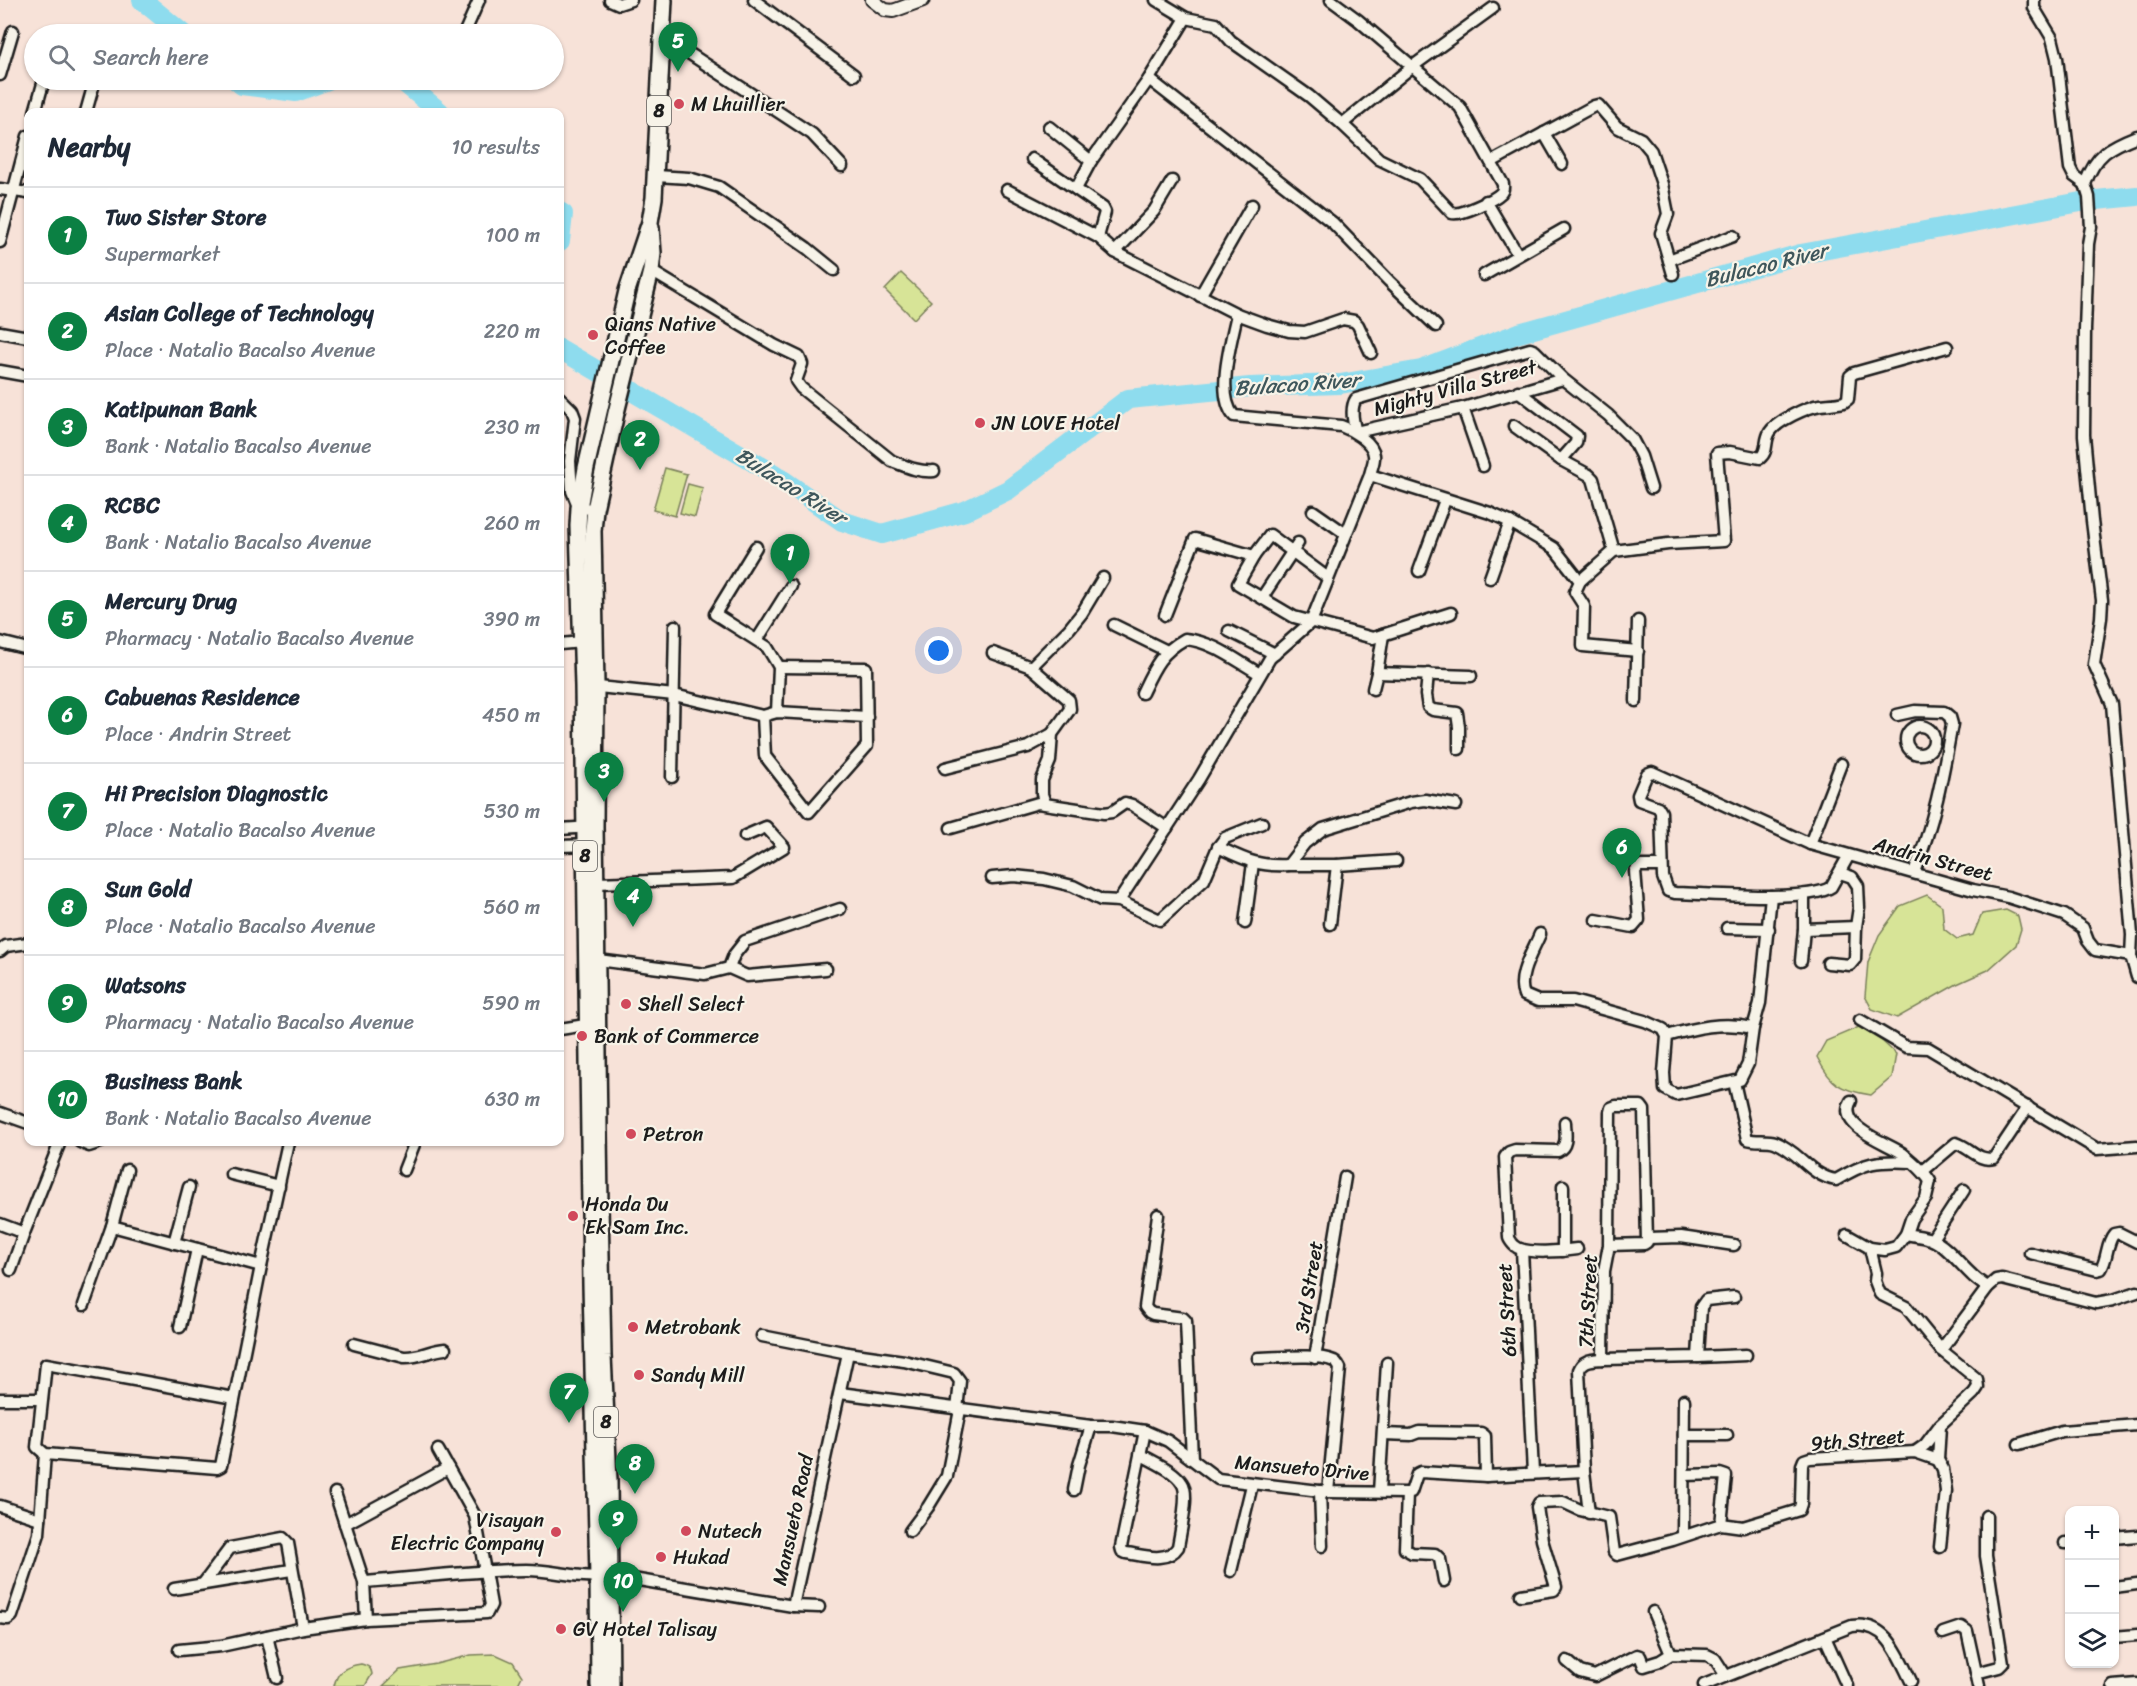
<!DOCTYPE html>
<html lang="en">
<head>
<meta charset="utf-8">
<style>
  :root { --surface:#fff; --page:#f2f2f3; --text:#1f2937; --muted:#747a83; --line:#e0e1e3; --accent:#0b8043 }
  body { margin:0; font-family:Sriracha,sans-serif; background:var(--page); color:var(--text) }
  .controls { position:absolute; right:18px; bottom:18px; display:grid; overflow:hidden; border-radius:12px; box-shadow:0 2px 4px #0004 }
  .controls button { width:54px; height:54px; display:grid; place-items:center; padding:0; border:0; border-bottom:2px solid var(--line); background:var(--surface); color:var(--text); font:30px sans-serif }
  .you { position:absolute; left:939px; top:651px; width:21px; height:21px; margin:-15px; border:4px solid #fff; border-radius:50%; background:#1a73e8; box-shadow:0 0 0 9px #1a73e833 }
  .badge { display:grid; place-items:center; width:39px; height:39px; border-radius:50%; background:var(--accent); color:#fff; font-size:20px; font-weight:700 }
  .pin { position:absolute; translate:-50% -50px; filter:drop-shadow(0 2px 3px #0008) }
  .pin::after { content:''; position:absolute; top:32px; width:21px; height:18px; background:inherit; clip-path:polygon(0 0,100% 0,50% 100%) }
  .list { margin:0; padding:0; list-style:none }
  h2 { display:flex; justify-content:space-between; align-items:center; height:78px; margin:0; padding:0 24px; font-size:26px }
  h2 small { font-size:20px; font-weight:400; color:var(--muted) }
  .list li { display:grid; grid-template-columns:39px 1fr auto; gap:18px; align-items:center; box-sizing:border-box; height:96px; padding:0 24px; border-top:2px solid var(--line) }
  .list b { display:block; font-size:22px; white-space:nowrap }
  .list p { margin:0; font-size:20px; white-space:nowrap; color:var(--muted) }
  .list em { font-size:20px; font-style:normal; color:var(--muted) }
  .icon { flex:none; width:33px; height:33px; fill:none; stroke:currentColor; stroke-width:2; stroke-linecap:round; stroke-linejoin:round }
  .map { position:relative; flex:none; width:2137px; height:1686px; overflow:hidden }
  .search { position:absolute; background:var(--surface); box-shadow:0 2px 4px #0004; left:24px; top:24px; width:540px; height:66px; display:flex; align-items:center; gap:15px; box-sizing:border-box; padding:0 21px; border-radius:33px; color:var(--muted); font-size:22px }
  .panel { position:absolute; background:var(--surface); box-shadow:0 2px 4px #0004; left:24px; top:108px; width:540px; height:1038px; border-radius:12px }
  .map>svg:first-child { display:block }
  .green { fill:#d7e497; stroke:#7a805a; stroke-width:1.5 }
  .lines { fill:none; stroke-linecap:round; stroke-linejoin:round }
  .river { stroke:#8edcee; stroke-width:20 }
  .minor-casing { stroke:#1c1c1c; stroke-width:15 }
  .tertiary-casing { stroke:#1c1c1c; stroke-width:16 }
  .primary-casing { stroke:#1c1c1c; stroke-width:20 }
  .minor { stroke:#f7f3e8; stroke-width:10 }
  .tertiary { stroke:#f7f3e8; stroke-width:12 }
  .primary { stroke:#f7f3e8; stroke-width:15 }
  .poi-dot { fill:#d1495b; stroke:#f7f3e8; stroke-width:2 }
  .labels { text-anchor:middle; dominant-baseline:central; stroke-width:4.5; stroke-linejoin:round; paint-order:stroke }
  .shield { fill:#f7f3e8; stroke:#5e5c59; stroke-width:1.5 }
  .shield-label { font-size:18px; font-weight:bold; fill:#1c1c1c }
  .poi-label { font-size:20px; fill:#1c1c1c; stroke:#f7f3e8; text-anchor:start }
  .street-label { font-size:20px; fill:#1c1c1c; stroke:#f7f3e8 }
  .water-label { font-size:21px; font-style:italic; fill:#3e565b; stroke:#f7f3e8 }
</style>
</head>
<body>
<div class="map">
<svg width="2137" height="1686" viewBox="0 0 2137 1686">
  <rect width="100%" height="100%" fill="#f7e2d8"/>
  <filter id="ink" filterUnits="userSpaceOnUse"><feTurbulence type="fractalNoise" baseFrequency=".0167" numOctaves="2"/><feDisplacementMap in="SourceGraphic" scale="12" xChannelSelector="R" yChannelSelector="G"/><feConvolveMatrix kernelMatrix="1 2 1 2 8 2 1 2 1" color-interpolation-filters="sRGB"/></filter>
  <g filter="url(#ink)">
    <g class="green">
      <path d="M901 273 931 301 914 319 885 290Z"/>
      <path d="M665 468 687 474 675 516 653 510Z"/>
      <path d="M688 484 703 488 695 517 680 513Z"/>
      <path d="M1927 895 1942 906 1944 929 1957 939 1973 935 1982 914 2006 910 2018 916 2021 929 2016 945 1988 970 1957 984 1897 1018 1872 1009 1865 996 1868 962 1879 935 1900 906Z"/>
      <path d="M1859 1027 1882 1041 1896 1054 1892 1077 1871 1095C1840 1090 1831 1085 1817 1057L1826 1041Z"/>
      <path d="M495 1654 513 1662 522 1676 517 1686H383L400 1670 436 1664 471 1655Z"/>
      <path d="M361 1664C368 1666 371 1667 372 1674L365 1686H334C337 1671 346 1666 361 1664Z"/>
    </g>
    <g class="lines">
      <g class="river">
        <path d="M142 0 183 34"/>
        <path d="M236 80 242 85 296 92 328 80"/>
        <path d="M401 80 440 112"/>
        <path d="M560 212 563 214 560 241"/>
        <path d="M560 349 774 474 842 521 882 534 965 511 1008 490 1128 399 1250 387 1340 384 1421 370 1519 333 1801 254 2086 201 2137 196"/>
      </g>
      <g class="minor-casing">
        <g id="minor">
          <path d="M610 0 619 4 631 0"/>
          <path d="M754 0 854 75"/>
          <path d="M1156 0 1186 18 1216 24 1231 41 1309 96 1342 124 1379 159 1420 179 1452 213C1460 216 1494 200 1501 193 1504 189 1503 188 1503 184L1460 107 1358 20 1331 0"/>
          <path d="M2034 0V8L2052 38 2057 58 2070 168 2074 176 2085 184"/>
          <path d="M56 34H58"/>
          <path d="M464 34 479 0"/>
          <path d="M663 41 684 50 812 134 842 166"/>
          <path d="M0 75 13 31"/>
          <path d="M1149 79 1333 223 1389 281 1436 326"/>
          <path d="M35 112 44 80"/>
          <path d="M86 112 95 80"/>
          <path d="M1342 124 1413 66 1493 8"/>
          <path d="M1049 127 1091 161"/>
          <path d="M1544 133 1562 164"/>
          <path d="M2137 136C2109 147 2096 154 2085 184L2089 197 2091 227 2088 244 2085 330 2084 435 2092 521 2102 600 2101 618 2094 664 2112 704 2132 935 2131 956 2137 977"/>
          <path d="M1032 159 1103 208 1105 212 1098 237"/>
          <path d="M1491 162 1594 106 1598 105 1617 127 1641 139 1651 151 1662 184 1668 214 1661 233 1673 274"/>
          <path d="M656 176 689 178 719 187 807 248 834 270"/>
          <path d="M0 189 28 193"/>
          <path d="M1076 189 1091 161 1149 79 1186 18"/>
          <path d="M1007 190 1098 237 1115 252 1237 314 1267 325 1289 331 1305 332 1343 319 1354 321 1358 325 1371 353"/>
          <path d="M1486 201 1518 255"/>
          <path d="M0 242 28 136"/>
          <path d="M1115 252 1154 211 1172 181"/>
          <path d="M1669 260 1733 236"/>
          <path d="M651 271 774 345 799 357 802 364 796 381 801 388 892 461C905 466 920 473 934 471"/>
          <path d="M1484 275 1564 229"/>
          <path d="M1200 296 1252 205"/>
          <path d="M0 332 28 337"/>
          <path d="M0 371 28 376"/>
          <path d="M1563 379 1463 408 1356 432C1353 422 1350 408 1356 399L1530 349 1535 351 1563 379 1608 415 1632 439 1641 456 1651 488"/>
          <path d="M1518 391 1577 436 1576 443 1561 460"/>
          <path d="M560 398 572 410 575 418 570 461 572 491 579 508 595 509"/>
          <path d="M1463 408 1483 466"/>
          <path d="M1514 426 1561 460 1589 475 1593 479 1614 551"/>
          <path d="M1370 475 1490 513 1510 522 1554 548 1580 581 1575 592 1584 606 1583 646 1638 651"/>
          <path d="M1313 511 1346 534"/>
          <path d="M756 547 715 614 767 647 779 667 777 712"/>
          <path d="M1419 571 1445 500"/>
          <path d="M1328 578 1270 535 1254 556 1238 584 1294 617 1373 638 1451 613"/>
          <path d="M1490 578 1510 522"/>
          <path d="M1580 581 1614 551 1668 544 1724 541 1717 453 1730 452 1760 458C1769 451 1764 441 1770 432 1777 421 1807 407 1820 405 1828 404 1836 404 1844 402L1848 399 1850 376 1854 373 1947 347"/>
          <path d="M1265 593 1298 543"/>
          <path d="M1165 615 1195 539 1254 556"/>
          <path d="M1114 625 1167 651"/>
          <path d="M1229 631 1275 654"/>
          <path d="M757 640 791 586"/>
          <path d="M0 642 28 649"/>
          <path d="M560 644 582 642"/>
          <path d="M993 653 1031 667 1069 700 1070 709 1052 734 1050 761 1042 780V794L1045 803"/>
          <path d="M1031 667 1069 629 1082 613 1103 578"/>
          <path d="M1377 673 1471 676"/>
          <path d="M1428 674 1426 695 1428 707 1433 710 1457 713 1459 727V749"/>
          <path d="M589 686 674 695 763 716 777 712 867 717"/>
          <path d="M1373 689 1377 673 1383 635"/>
          <path d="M1142 693C1154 668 1160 653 1185 639 1212 641 1237 661 1260 674"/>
          <path d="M1636 701 1638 621"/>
          <path d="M1897 715 1915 711 1944 712 1950 717 1952 724C1943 774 1934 824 1914 872"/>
          <path d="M763 716 765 756 809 812 867 746 866 668 779 667"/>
          <circle cx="1920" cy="740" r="14"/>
          <path d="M945 768 1028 747 1052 734"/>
          <path d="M672 777 675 626"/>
          <path d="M951 828 1038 803 1104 813 1112 812 1125 803 1132 805 1167 828"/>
          <path d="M560 829 592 827"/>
          <path d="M1810 844 1841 764"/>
          <path d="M560 846 592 845"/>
          <path d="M1218 847C1244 859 1258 867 1288 865L1305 843 1323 829 1411 802 1425 800 1456 805"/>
          <path d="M1849 855 1810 844 1652 772 1647 774 1638 795 1639 800 1658 807 1661 812 1663 877 1668 891 1675 893C1706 894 1810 902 1831 887L1849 855 1973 890 2008 897 2064 915 2083 928 2088 941 2095 950 2131 956"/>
          <path d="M1288 865H1337L1396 861"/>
          <path d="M992 878 1014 876 1044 879 1073 886 1101 900 1119 901 1160 920 1204 880 1218 847 1225 838 1262 823"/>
          <path d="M597 883 733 878 784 847 766 827 745 836"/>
          <path d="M1119 901 1199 779 1270 658 1311 622 1370 475C1371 469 1375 461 1374 455 1373 442 1352 430 1341 426L1234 416C1215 394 1232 339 1237 314"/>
          <path d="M1596 920 1633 927 1639 920 1635 871 1639 866H1662"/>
          <path d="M1245 923 1253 863"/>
          <path d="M1330 924 1337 865"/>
          <path d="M1727 928 1769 929"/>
          <path d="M1804 929 1856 927"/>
          <path d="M1540 934C1533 951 1516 977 1524 995L1538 1001H1573L1645 1021 1663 1029 1667 1036 1664 1073 1665 1089 1676 1095 1740 1080 1748 1064 1753 1028C1723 1021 1695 1028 1667 1036"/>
          <path d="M0 951 6 946 28 943"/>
          <path d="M598 960 705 974 729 968 734 955 745 941 840 909"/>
          <path d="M1801 961 1804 929V895"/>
          <path d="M1828 963 1850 965 1855 959 1856 927 1859 907 1858 886 1852 877 1840 873"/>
          <path d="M729 968 747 976 826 969"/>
          <path d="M1860 1020 1906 1047 1928 1048 2097 1149 2137 1146"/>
          <path d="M1753 1028 1760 1003 1771 896"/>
          <path d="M560 1029 592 1024"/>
          <path d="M1734 1082 1747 1139C1756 1142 1767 1139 1775 1142 1800 1152 1809 1175 1836 1180 1866 1162 1876 1160 1912 1162"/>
          <path d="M0 1113 28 1123"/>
          <path d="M1565 1122C1565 1132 1569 1146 1558 1151L1515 1150 1509 1152 1505 1157 1509 1238C1509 1239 1514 1246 1515 1246 1525 1255 1564 1251 1577 1249"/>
          <path d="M80 1142 89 1146 101 1142"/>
          <path d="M404 1170 415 1142"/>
          <path d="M1923 1171 1956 1143C1970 1147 1978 1162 1994 1158L2028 1107"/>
          <path d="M231 1174 279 1186"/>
          <path d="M1563 1186V1251"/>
          <path d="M1158 1215 1145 1307 1149 1312 1153 1314 1183 1318 1186 1321 1192 1459"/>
          <path d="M0 1224 24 1233"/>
          <path d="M112 1226 261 1266"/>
          <path d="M1906 1234C1914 1236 1923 1236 1930 1239 1952 1247 1966 1276 1988 1287"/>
          <path d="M1847 1235 1870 1248 1885 1250 1896 1247 1906 1234 1911 1219 1926 1198 1930 1181C1923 1170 1912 1161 1902 1153 1886 1142 1836 1127 1851 1101"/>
          <path d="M1648 1238 1681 1237 1734 1245"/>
          <path d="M1932 1239 1964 1190"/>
          <path d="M174 1243 189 1187"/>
          <path d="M1870 1248 1876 1273 1875 1281 1880 1294 1906 1307 1941 1350 1977 1379 1978 1387 1974 1393 1940 1425 1925 1445 1915 1452"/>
          <path d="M1522 1250 1533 1473"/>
          <path d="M2030 1253 2097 1270 2101 1269C2108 1258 2106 1243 2114 1234L2119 1233 2137 1242"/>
          <path d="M11 1270 24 1233 60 1142"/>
          <path d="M84 1305 112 1226 127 1170"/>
          <path d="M180 1327 197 1249"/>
          <path d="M762 1336 848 1353 904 1361 954 1373 960 1381 957 1410"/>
          <path d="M354 1344 404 1357C418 1358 431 1350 445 1349"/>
          <path d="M1941 1350 1988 1287 1996 1280 2002 1279 2096 1303 2113 1300 2137 1292"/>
          <path d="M1698 1357 1746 1355"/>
          <path d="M1258 1358C1278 1358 1315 1353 1334 1361 1338 1363 1338 1365 1340 1368L1328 1492"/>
          <path d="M1315 1358 1345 1177"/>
          <path d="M1603 1359 1604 1271 1609 1245 1610 1112 1611 1108 1616 1106H1641L1644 1110 1647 1242 1644 1244 1609 1245"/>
          <path d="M840 1393 1091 1426H1112L1145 1431 1168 1441 1218 1479 1328 1492 1407 1493 1411 1492 1417 1474 1421 1472 1486 1476 1584 1471"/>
          <path d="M234 1398 46 1364 37 1447 45 1454 217 1468 221 1466 261 1266 288 1142"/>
          <path d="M0 1399H42"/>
          <path d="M1940 1426 1938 1460 1943 1469 1946 1491 1940 1547"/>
          <path d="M1383 1434 1411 1435 1419 1432 1481 1433 1485 1436 1486 1476"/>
          <path d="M1684 1435H1727"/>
          <path d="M2019 1444 2062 1431 2137 1425"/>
          <path d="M1140 1454C1153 1462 1174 1470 1182 1483 1190 1494 1180 1533 1178 1547 1167 1564 1142 1555 1126 1553L1122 1551 1121 1547 1145 1431"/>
          <path d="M1685 1475 1720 1474 1726 1476 1721 1524"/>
          <path d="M1074 1490 1079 1465 1091 1426"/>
          <path d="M1320 1491 1322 1546"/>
          <path d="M1379 1492 1387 1363"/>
          <path d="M335 1493 364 1582 366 1619"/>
          <path d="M1407 1493 1405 1549 1412 1553 1435 1554 1440 1559 1444 1581"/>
          <path d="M0 1506 40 1519"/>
          <path d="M1589 1513 1584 1471 1579 1370C1583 1359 1593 1360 1603 1359L1698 1357 1701 1307 1706 1300 1734 1297"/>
          <path d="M345 1524 448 1468"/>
          <path d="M910 1531 928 1507 947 1476 960 1410"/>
          <path d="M1683 1535 1684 1400"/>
          <path d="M2114 1538 2137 1536"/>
          <path d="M2065 1543H2070"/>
          <path d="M1231 1571 1252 1485"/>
          <path d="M364 1582C418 1578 473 1570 527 1570 555 1570 581 1580 609 1575L793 1606 819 1607"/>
          <path d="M203 1584 230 1548 283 1538 288 1543 303 1628"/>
          <path d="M2114 1587 2137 1584"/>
          <path d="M174 1589 291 1570"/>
          <path d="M1521 1595 1554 1590 1556 1587 1542 1540 1537 1507 1539 1503 1563 1502 1580 1510 1609 1517 1614 1552 1617 1555 1673 1540 1721 1524 1743 1527 1799 1510 1801 1504 1802 1465 1804 1460 1810 1458 1915 1452 1938 1460"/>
          <path d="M793 1606 848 1353"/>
          <path d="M1653 1612 1671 1654"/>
          <path d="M0 1618 8 1619 12 1616 39 1534 45 1454"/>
          <path d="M1943 1633 1961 1627 1967 1631 1979 1686"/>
          <path d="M267 1636 277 1678"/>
          <path d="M1825 1637 1847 1686"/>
          <path d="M2114 1637 2137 1635"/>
          <path d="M179 1650 221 1646 303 1628 366 1619 487 1613 491 1605 475 1516 438 1450"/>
          <path d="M1567 1661 1580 1672 1595 1676 1637 1655 1640 1656 1644 1666 1660 1661 1671 1654 1707 1655 1715 1659 1726 1676"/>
          <path d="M1976 1673 1999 1667 2003 1663 1986 1556V1516"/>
          <path d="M1704 1685 1852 1626C1887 1621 1898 1655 1911 1681"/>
          <path d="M2113 1686 2137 1684"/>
        </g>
      </g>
      <g class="tertiary-casing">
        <path id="tertiary" d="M872 0 885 10 893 11 923 0"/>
      </g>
      <g class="primary-casing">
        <g id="primary">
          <path d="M599 1686 598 1577 591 1285 583 686 578 526 579 508 586 468 627 291 650 222 654 198 664 0"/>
          <path d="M611 1686 609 1480 603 1356 600 1206 595 827 596 686 593 531 595 509 616 413 651 271 653 253 651 228"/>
        </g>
      </g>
      <use href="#minor" class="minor"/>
      <use href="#tertiary" class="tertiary"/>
      <use href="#primary" class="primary"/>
    </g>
  </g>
  <g class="poi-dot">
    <circle cx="679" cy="104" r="6"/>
    <circle cx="593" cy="335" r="6"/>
    <circle cx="980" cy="423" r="6"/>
    <circle cx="626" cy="1004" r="6"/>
    <circle cx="582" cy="1036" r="6"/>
    <circle cx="631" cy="1134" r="6"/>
    <circle cx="573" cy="1216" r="6"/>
    <circle cx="633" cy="1327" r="6"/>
    <circle cx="639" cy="1375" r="6"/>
    <circle cx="686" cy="1531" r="6"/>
    <circle cx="556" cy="1532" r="6"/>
    <circle cx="661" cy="1557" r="6"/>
    <circle cx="561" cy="1629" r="6"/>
  </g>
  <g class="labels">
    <g class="shield">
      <rect x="647" y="96" width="24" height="30" rx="4.5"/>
      <rect x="573" y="841" width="24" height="30" rx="4.5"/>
      <rect x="594" y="1407" width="24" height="30" rx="4.5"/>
    </g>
    <g class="shield-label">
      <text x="659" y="111">8</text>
      <text x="585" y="856">8</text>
      <text x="606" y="1422">8</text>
    </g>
    <g class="poi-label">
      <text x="691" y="104">M Lhuillier</text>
      <text x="605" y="324">Qians Native<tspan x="605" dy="23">Coffee</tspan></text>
      <text x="992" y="423">JN LOVE Hotel</text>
      <text x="638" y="1004">Shell Select</text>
      <text x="594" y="1036">Bank of Commerce</text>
      <text x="643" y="1134">Petron</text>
      <text x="585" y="1204">Honda Du<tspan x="585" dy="23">Ek Sam Inc.</tspan></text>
      <text x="645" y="1327">Metrobank</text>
      <text x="651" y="1375">Sandy Mill</text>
      <text x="544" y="1520" text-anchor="end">Visayan<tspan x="544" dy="23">Electric Company</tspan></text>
      <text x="698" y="1531">Nutech</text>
      <text x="673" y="1557">Hukad</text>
      <text x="573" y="1629">GV Hotel Talisay</text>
    </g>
    <g class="street-label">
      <text transform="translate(1455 388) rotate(-15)">Mighty Villa Street</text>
      <text transform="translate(1933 859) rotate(15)">Andrin Street</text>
      <text transform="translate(1309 1287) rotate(-81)">3rd Street</text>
      <text transform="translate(1588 1301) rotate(-87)">7th Street</text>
      <text transform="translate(1507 1310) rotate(-93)">6th Street</text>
      <text transform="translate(1858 1440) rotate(-5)">9th Street</text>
      <text transform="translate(1302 1468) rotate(5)">Mansueto Drive</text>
      <text transform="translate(793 1520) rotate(-78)">Mansueto Road</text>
    </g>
    <g class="water-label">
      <text transform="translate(1766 265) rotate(-14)">Bulacao River</text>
      <text transform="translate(1297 384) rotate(-4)">Bulacao River</text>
      <text transform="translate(791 486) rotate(32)">Bulacao River</text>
    </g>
  </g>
</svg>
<div class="controls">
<button>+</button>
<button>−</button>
<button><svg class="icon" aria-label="layers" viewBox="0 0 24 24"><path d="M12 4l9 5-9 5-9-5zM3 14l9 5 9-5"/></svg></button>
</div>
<div class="you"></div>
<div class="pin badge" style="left:790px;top:584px">1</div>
<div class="pin badge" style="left:640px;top:470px">2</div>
<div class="pin badge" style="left:604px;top:802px">3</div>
<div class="pin badge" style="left:633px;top:927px">4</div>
<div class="pin badge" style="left:678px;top:72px">5</div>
<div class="pin badge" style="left:1622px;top:878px">6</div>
<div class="pin badge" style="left:569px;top:1423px">7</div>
<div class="pin badge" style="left:635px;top:1494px">8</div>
<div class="pin badge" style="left:618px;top:1550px">9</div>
<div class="pin badge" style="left:623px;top:1612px">10</div>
<div class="search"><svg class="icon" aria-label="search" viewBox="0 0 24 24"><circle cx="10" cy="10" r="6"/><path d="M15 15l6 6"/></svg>Search here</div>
<section class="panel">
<h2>Nearby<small>10 results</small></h2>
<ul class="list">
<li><span class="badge">1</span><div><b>Two Sister Store</b><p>Supermarket</p></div><em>100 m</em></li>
<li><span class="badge">2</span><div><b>Asian College of Technology</b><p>Place · Natalio Bacalso Avenue</p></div><em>220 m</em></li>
<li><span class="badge">3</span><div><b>Katipunan Bank</b><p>Bank · Natalio Bacalso Avenue</p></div><em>230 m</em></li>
<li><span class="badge">4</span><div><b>RCBC</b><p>Bank · Natalio Bacalso Avenue</p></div><em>260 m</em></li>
<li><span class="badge">5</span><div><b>Mercury Drug</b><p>Pharmacy · Natalio Bacalso Avenue</p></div><em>390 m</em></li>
<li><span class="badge">6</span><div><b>Cabuenas Residence</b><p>Place · Andrin Street</p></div><em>450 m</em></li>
<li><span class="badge">7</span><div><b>Hi Precision Diagnostic</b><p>Place · Natalio Bacalso Avenue</p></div><em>530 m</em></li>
<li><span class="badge">8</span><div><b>Sun Gold</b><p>Place · Natalio Bacalso Avenue</p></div><em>560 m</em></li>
<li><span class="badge">9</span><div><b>Watsons</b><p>Pharmacy · Natalio Bacalso Avenue</p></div><em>590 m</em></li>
<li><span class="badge">10</span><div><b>Business Bank</b><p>Bank · Natalio Bacalso Avenue</p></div><em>630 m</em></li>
</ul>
</section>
</div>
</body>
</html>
